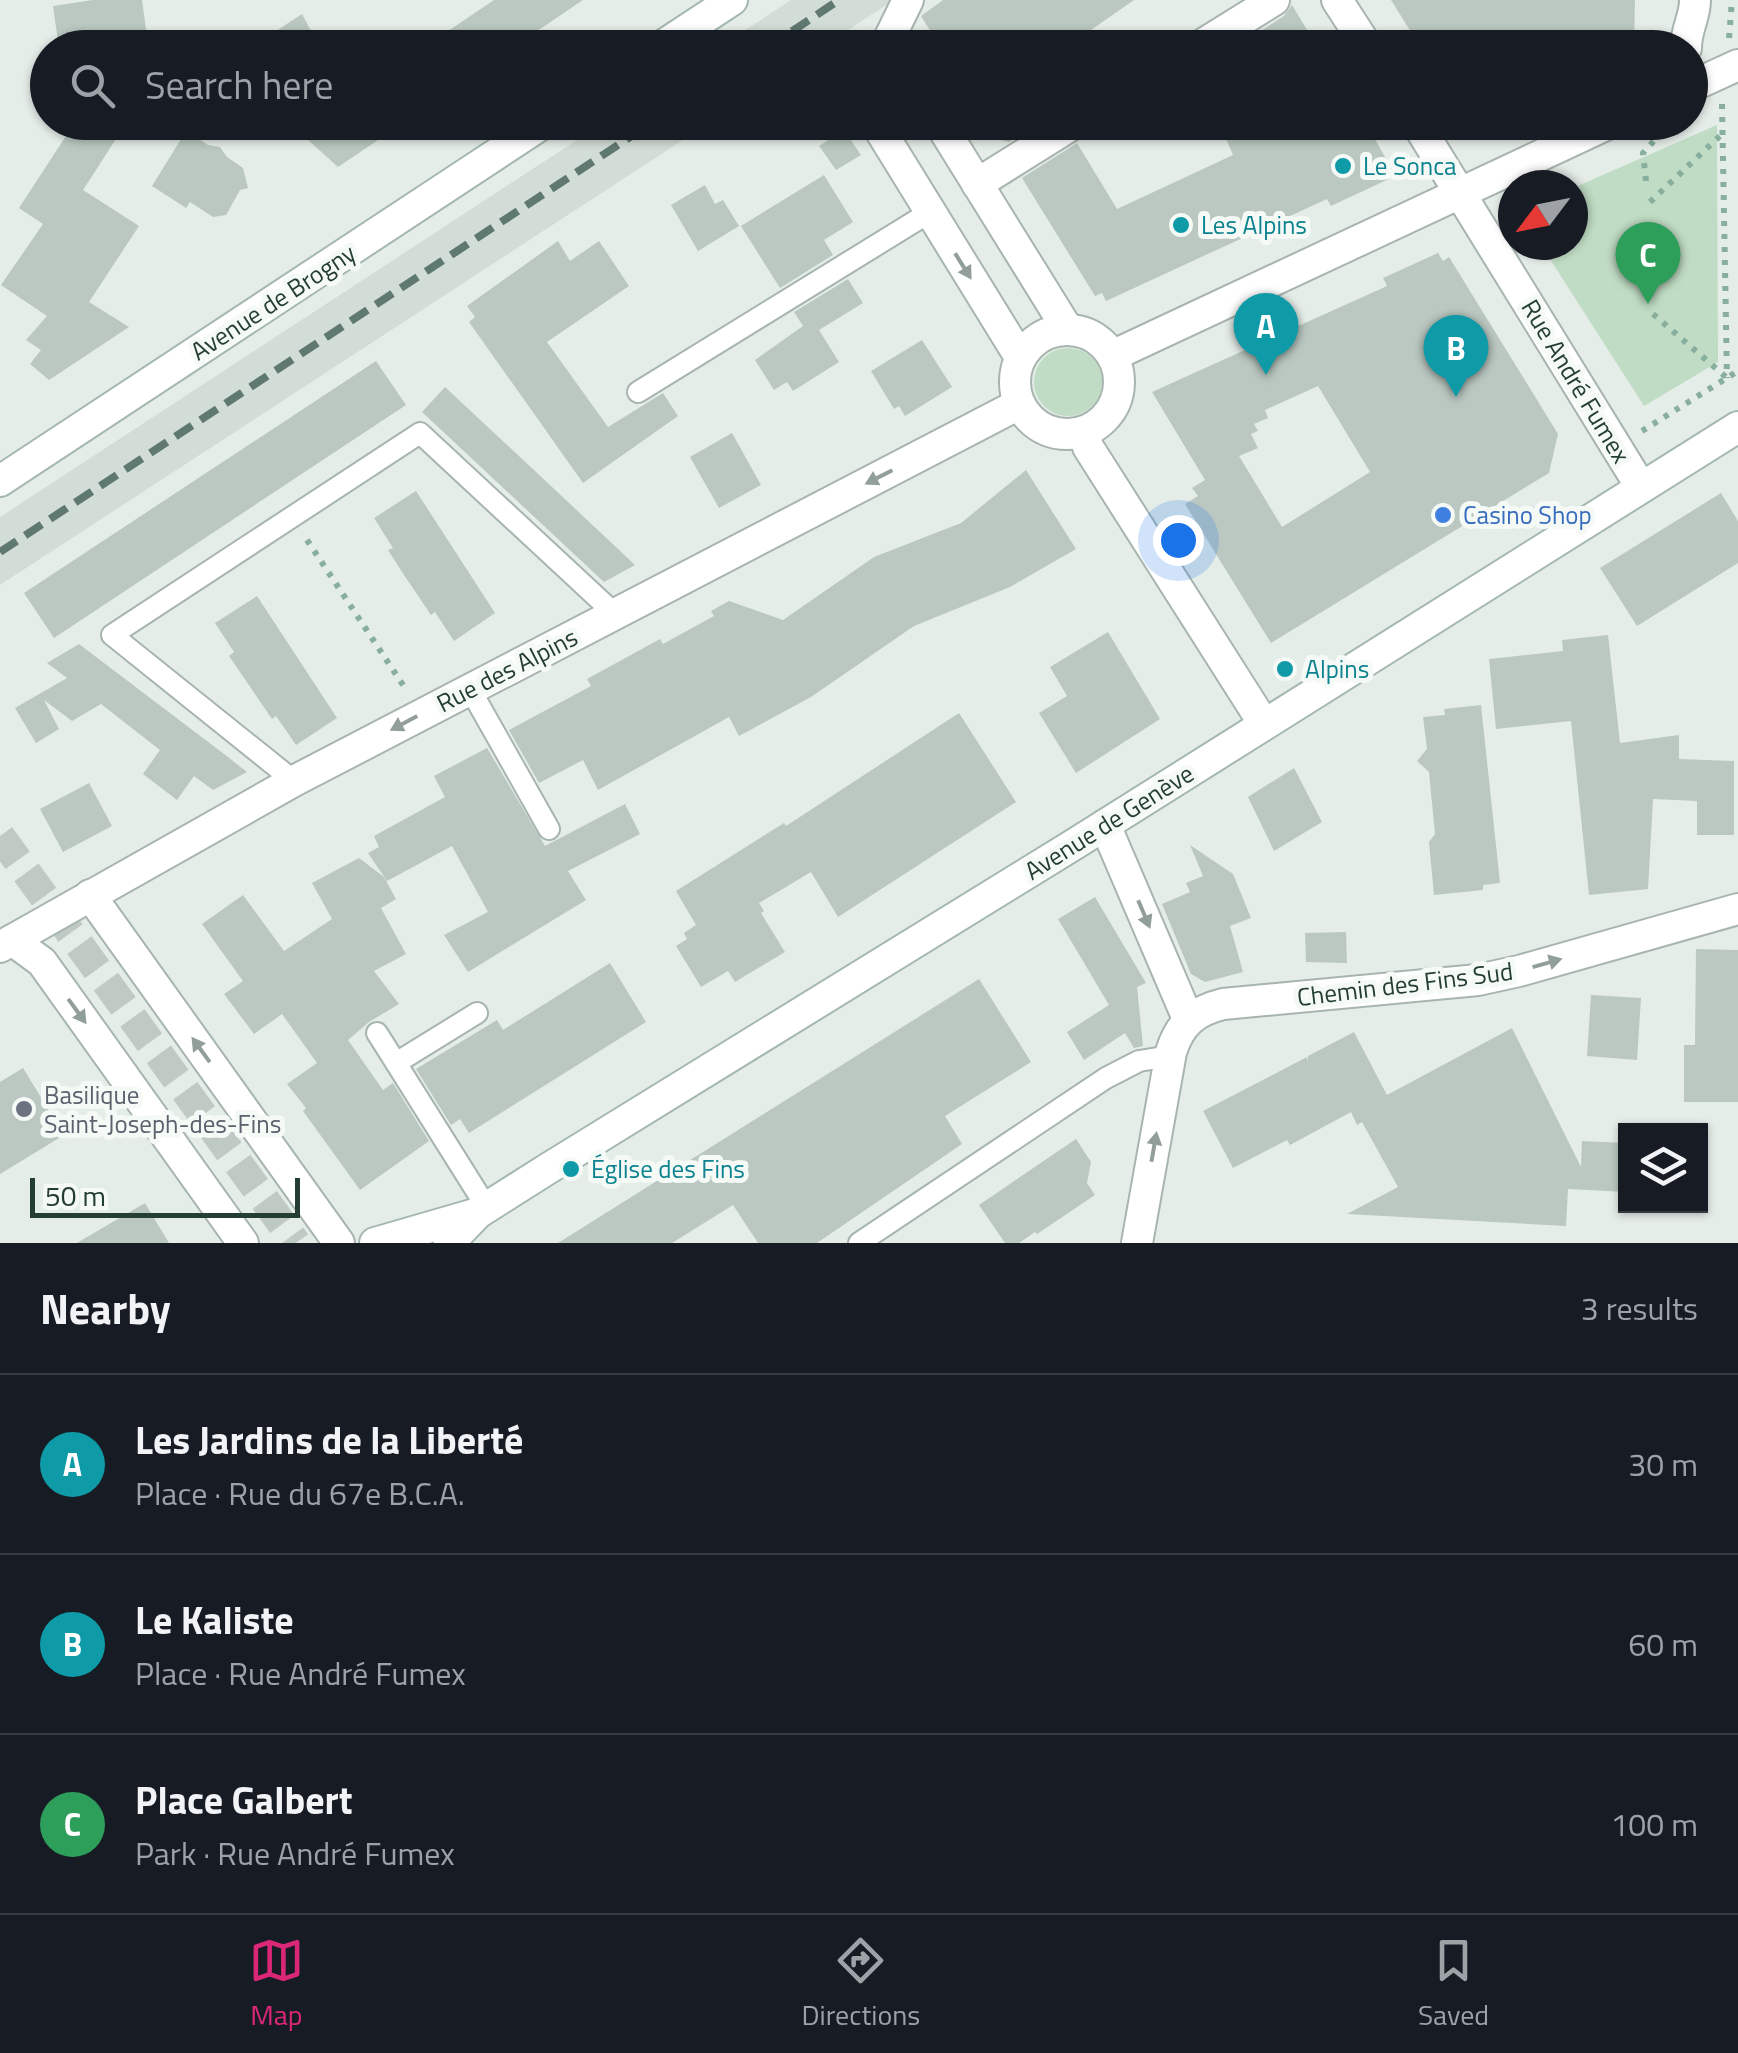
<!DOCTYPE html>
<html lang="en">
<head>
<meta charset="utf-8">
<style>
  :root { --surface:#171b24; --page:#20242c; --text:#f1f3f6; --muted:#9ea1a6; --line:#363941; --accent:#db2777 }
  body { margin:0; font-family:"Titillium Web",sans-serif; background:var(--page); color:var(--text) }
  .controls { position:absolute; right:30px; bottom:30px; display:grid; overflow:hidden; border-radius:0px; box-shadow:0 2px 8px #0004 }
  .controls button { width:90px; height:90px; display:grid; place-items:center; padding:0; border:0; border-bottom:2px solid var(--line); background:var(--surface); color:var(--text); font:50px sans-serif }
  .compass { position:absolute; left:1498px; top:170px; width:90px; height:90px; border-radius:50%; background:var(--surface); box-shadow:0 2px 8px #0004; rotate:238deg }
  .scale { position:absolute; left:30px; bottom:25px; width:270px; box-sizing:border-box; padding-left:10px; border:5px solid #253e34; border-top:0; font-size:28px; line-height:35px; white-space:nowrap; color:#253e34; -webkit-text-stroke:8px #f6faf7; paint-order:stroke }
  .you { position:absolute; left:1178px; top:540px; width:35px; height:35px; margin:-25px; border:8px solid #fff; border-radius:50%; background:#1a73e8; box-shadow:0 0 0 15px #1a73e833 }
  .badge { display:grid; place-items:center; width:65px; height:65px; border-radius:50%; background:var(--accent); color:#fff; font-size:32px; font-weight:700 }
  .pin { position:absolute; translate:-50% -82px; filter:drop-shadow(0 2px 5px #0008) }
  .pin::after { content:''; position:absolute; top:52px; width:35px; height:30px; background:inherit; clip-path:polygon(0 0,100% 0,50% 100%) }
  .list { margin:0; padding:0; list-style:none }
  h2 { display:flex; justify-content:space-between; align-items:center; height:130px; margin:0; padding:0 40px; font-size:42px }
  h2 small { font-size:32px; font-weight:400; color:var(--muted) }
  .list li { display:grid; grid-template-columns:65px 1fr auto; gap:30px; align-items:center; box-sizing:border-box; height:180px; padding:0 40px; border-top:2px solid var(--line) }
  .list b { display:block; font-size:38px; white-space:nowrap }
  .list p { margin:0; font-size:32px; white-space:nowrap; color:var(--muted) }
  .list em { font-size:32px; font-style:normal; color:var(--muted) }
  .icon { flex:none; width:55px; height:55px; fill:none; stroke:currentColor; stroke-width:2; stroke-linecap:round; stroke-linejoin:round }
  .map { position:relative; flex:none; width:1738px; height:1243px; overflow:hidden }
  .search { position:absolute; background:var(--surface); box-shadow:0 2px 8px #0004; left:30px; right:30px; top:30px; height:110px; display:flex; align-items:center; gap:25px; box-sizing:border-box; padding:0 35px; border-radius:55px; color:var(--muted); font-size:38px }
  .sheet { height:670px; background:var(--surface) }
  nav { display:flex; justify-content:space-around; align-items:center; box-sizing:border-box; height:140px; border-top:2px solid var(--line); background:var(--surface); font-size:28px; color:var(--muted) }
  nav a { display:grid; justify-items:center; gap:5px }
  nav .on { color:var(--accent) }
  .map>svg:first-child { display:block }
  .built { fill:#d3ddd7 }
  .green { fill:#c0dcc4 }
  .building { fill:#bac8c1; fill-rule:evenodd }
  .lines { fill:none; stroke-linecap:round; stroke-linejoin:round }
  .primary-tunnel { stroke:#bfcac5; stroke-width:30; stroke-dasharray:30 15; stroke-linecap:butt }
  .lane-casing { stroke:#a8b5af; stroke-width:24 }
  .street-casing { stroke:#a8b5af; stroke-width:34 }
  .secondary-casing { stroke:#a4b8af; stroke-width:34 }
  .path { stroke:#88ae9e; stroke-width:6; stroke-dasharray:5 8; stroke-linecap:butt }
  .lane { stroke:#fff; stroke-width:20 }
  .street { stroke:#fff; stroke-width:30 }
  .secondary { stroke:#fff; stroke-width:30 }
  .rail { stroke:#607970; stroke-width:8; stroke-dasharray:20 10; stroke-linecap:butt }
  .oneway { fill:#929e9a }
  .culture-dot { fill:#0f9aa8; stroke:#f6faf7; stroke-width:4 }
  .shop-dot { fill:#3f7fe0; stroke:#f6faf7; stroke-width:4 }
  .worship-dot { fill:#6b7280; stroke:#f6faf7; stroke-width:4 }
  .labels { text-anchor:middle; dominant-baseline:central; stroke-width:10; stroke-linejoin:round; paint-order:stroke }
  .culture-label { font-size:25px; fill:#0d838f; stroke:#f6faf7; text-anchor:start }
  .street-label { font-size:25px; fill:#253e34; stroke:#f6faf7 }
  .shop-label { font-size:25px; fill:#366cbe; stroke:#f6faf7; text-anchor:start }
  .worship-label { font-size:25px; fill:#5b616d; stroke:#f6faf7; text-anchor:start }
</style>
</head>
<body>
<div class="map">
<svg width="1738" height="1243" viewBox="0 0 1738 1243">
  <rect width="100%" height="100%" fill="#e5ede9"/>
  <g class="built">
    <path d="M791 0H894L822 47 718 48Z"/>
    <path d="M603 123H709L0 585V517Z"/>
  </g>
  <g class="green">
    <path d="M1717 125 1718 362 1644 406 1541 245H1573V188Z"/>
    <circle cx="1068" cy="382" r="34"/>
  </g>
  <g class="building">
    <path d="M93 0H142L147 37 59 48 53 6Z"/>
    <path d="M494 0H583L512 48H423Z"/>
    <path d="M943 0H1134L1065 48H941L921 16Z"/>
    <path d="M1391 0H1635L1634 48H1421Z"/>
    <path d="M1292 5 1318 48H1234L1284 16Z"/>
    <path d="M302 14 320 48H250Z"/>
    <path d="M75 122H127L83 190 139 226 89 302 129 327 49 380 30 364 41 350 26 340 47 316 1 285 43 224 19 208Z"/>
    <path d="M288 122H405L338 167Z"/>
    <path d="M979 122H1040L1009 142 977 135Z"/>
    <path d="M1219 122H1365L1392 169 1385 172 1389 179 1331 206 1327 199 1106 301 1102 293 1095 296 1022 178 1077 143 1117 209 1233 155Z"/>
    <path d="M844 130 861 155 836 170 819 146Z"/>
    <path d="M186 131 208 145 220 147 227 157 243 168 248 188 240 190 226 215 213 217 190 202 186 208 152 186Z"/>
    <path d="M824 175 853 222 824 240 833 255 780 288 741 226Z"/>
    <path d="M705 185 715 204 723 200 739 226 698 251 671 205Z"/>
    <path d="M558 241 570 261 599 241 629 286 547 342 608 427 663 393 678 416 583 483 469 322 475 317 467 306Z"/>
    <path d="M1438 253 1443 261 1449 257 1558 434 1549 473 1271 643 1185 504 1198 496 1192 488 1205 480 1152 392 1387 286 1383 278ZM1318 386 1370 472 1282 527 1239 456 1258 448 1251 434 1258 431 1254 424 1268 418 1265 410Z"/>
    <path d="M848 279 863 303 819 330 839 362 793 391 787 382 774 390 755 360 803 326 794 312Z"/>
    <path d="M922 340 952 387 905 416 899 406 894 409 871 371Z"/>
    <path d="M376 361 406 405 54 638 24 593Z"/>
    <path d="M445 387 551 486 635 565 604 582 422 412Z"/>
    <path d="M732 433 761 485 719 508 690 457Z"/>
    <path d="M1026 470 1076 549 1010 587 914 626 811 697 739 736 729 717 598 790 583 760 539 783 509 730 591 686 587 679 660 639 663 644 714 616 711 611 729 601 783 620 874 557 961 523Z"/>
    <path d="M416 491 495 613 454 641 435 612 431 615 402 572 388 550 393 548 374 518Z"/>
    <path d="M1721 493 1738 521V563L1637 626 1600 568Z"/>
    <path d="M257 596 337 718 296 745 276 716 272 719 229 656 234 652 215 623Z"/>
    <path d="M1108 632 1160 719 1076 773 1039 713 1067 696 1050 667Z"/>
    <path d="M1608 635 1620 743 1679 735V759L1734 761V835H1697V801L1653 799 1648 889 1589 895 1571 721 1496 729 1489 659 1563 651 1562 640Z"/>
    <path d="M79 644 224 754 247 772 213 790 194 776 177 800 143 774 160 750 101 704 72 721 44 700 59 729 36 743 15 708 67 678 47 663Z"/>
    <path d="M1481 705 1500 883 1483 885V890L1434 895 1429 842 1435 834 1429 772 1417 761 1427 749 1423 717 1445 715 1444 709Z"/>
    <path d="M959 713 1016 802 838 917 811 872 759 903 764 911 761 913 785 952 735 982 728 971 701 987 676 946 687 939 684 933 696 925 676 891 784 823 786 826Z"/>
    <path d="M487 748 545 846 625 804 640 834 568 871 586 900 468 972 444 935 488 912 452 846 387 881 368 853 379 847 374 836 445 797 434 776Z"/>
    <path d="M1294 768 1322 822 1274 851 1248 797Z"/>
    <path d="M89 783 112 826 63 852 40 809Z"/>
    <path d="M1190 845 1233 874 1251 918 1230 926 1243 972 1205 982 1191 974 1162 904 1190 892 1186 883 1203 876Z"/>
    <path d="M359 858 384 877 396 899 381 908 406 954 374 971 399 1004 369 1022 348 1040 383 1090 393 1083 429 1141 360 1190 303 1111 306 1108 287 1084 317 1063 282 1014 254 1034 224 994 243 981 202 924 243 895 284 951 332 919 312 883Z"/>
    <path d="M1095 897 1146 983 1137 987 1143 1046 1134 1048 1125 1033 1084 1060 1067 1032 1109 1005 1058 919Z"/>
    <path d="M1346 932 1347 963 1306 962 1305 933Z"/>
    <path d="M1696 949 1738 950V1102H1684V1045H1695Z"/>
    <path d="M610 963 646 1022 469 1133 460 1119 451 1125 416 1069 497 1020 503 1030Z"/>
    <path d="M979 979 1031 1062 945 1116 962 1144 817 1243H758L733 1205 672 1243H558Z"/>
    <path d="M1591 995 1641 998 1637 1060 1587 1056Z"/>
    <path d="M1512 1028 1581 1167 1582 1141 1626 1143V1192L1568 1189 1566 1226 1347 1214 1398 1187 1362 1122 1357 1125 1351 1112 1290 1145 1287 1140 1233 1168 1203 1111 1307 1057 1308 1061V1056L1354 1032 1387 1095Z"/>
    <path d="M23 1068 64 1135 0 1174V1082Z"/>
    <path d="M1076 1139 1091 1162 1087 1183 1095 1195 1037 1234 1035 1232 1019 1243H1005L979 1205Z"/>
    <path d="M145 1203 169 1243H77Z"/>
  </g>
  <g class="lines">
    <path class="primary-tunnel" d="M0 836 296 1243"/>
    <g class="lane-casing">
      <g id="lane">
        <path d="M638 392 930 212"/>
        <path d="M470 689 549 829"/>
        <path d="M294 781 112 635 420 433 615 614"/>
        <path d="M477 1013 396 1063 487 1208"/>
        <path d="M377 1033 396 1063"/>
        <path d="M859 1243 1106 1078 1139 1061 1170 1056"/>
      </g>
    </g>
    <g class="street-casing">
      <g id="street">
        <path d="M1337 0 1368 48"/>
        <path d="M885 47 908 0"/>
        <path d="M1197 48 1274 0"/>
        <path d="M1686 48C1686 28 1695 18 1695 0"/>
        <path d="M1690 87 1738 65"/>
        <path d="M875 122 1020 357"/>
        <path d="M939 122 1068 330"/>
        <path d="M1416 122 1641 487"/>
        <path d="M977 184 1076 122"/>
        <circle cx="1067" cy="382" r="52"/>
        <path d="M1112 356 1612 122"/>
        <path d="M1084 432 1088 447 1264 724"/>
        <path d="M1105 825 1188 1019"/>
        <path d="M90 895 339 1243"/>
        <path d="M12 940 42 962 243 1243"/>
        <path d="M0 947 294 781 1019 404"/>
        <path d="M1137 1243 1171 1052C1180 1023 1195 1011 1223 1004L1478 980 1519 971 1738 909"/>
      </g>
    </g>
    <g class="secondary-casing">
      <g id="secondary">
        <path d="M659 48 732 0"/>
        <path d="M0 481 545 122"/>
        <path d="M375 1243 475 1214"/>
        <path d="M449 1243 478 1213 549 1168 1073 845 1738 427"/>
      </g>
    </g>
    <g class="path">
      <path d="M1729 38 1732 0"/>
      <path d="M1722 104 1727 378"/>
      <path d="M1646 181 1643 153 1659 135 1654 122"/>
      <path d="M1650 202 1722 134"/>
      <path d="M1653 314 1726 377"/>
      <path d="M1642 431 1738 371"/>
      <path d="M307 540 405 688"/>
    </g>
    <use href="#lane" class="lane"/>
    <use href="#street" class="street"/>
    <use href="#secondary" class="secondary"/>
    <g class="rail">
      <path d="M767 48 839 0"/>
      <path d="M0 552 653 122"/>
    </g>
  </g>
  <defs><path id="oneway-solid" d="M-6-.8H1V-3.2L6.5 0L1 3.2V.8H-6Z" transform="scale(2.5)"/></defs>
  <g class="oneway">
    <use href="#oneway-solid" transform="translate(963 266) rotate(58)"/>
    <use href="#oneway-solid" transform="translate(879 477) rotate(153)"/>
    <use href="#oneway-solid" transform="translate(404 723) rotate(152)"/>
    <use href="#oneway-solid" transform="translate(1144 914) rotate(67)"/>
    <use href="#oneway-solid" transform="translate(1547 963) rotate(-16)"/>
    <use href="#oneway-solid" transform="translate(77 1011) rotate(54)"/>
    <use href="#oneway-solid" transform="translate(201 1050) rotate(-126)"/>
    <use href="#oneway-solid" transform="translate(1154 1147) rotate(-80)"/>
  </g>
  <g class="culture-dot">
    <circle cx="1343" cy="166" r="10"/>
    <circle cx="1181" cy="225" r="10"/>
    <circle cx="1285" cy="669" r="10"/>
    <circle cx="571" cy="1169" r="10"/>
  </g>
  <circle class="shop-dot" cx="1443" cy="515" r="10"/>
  <circle class="worship-dot" cx="24" cy="1109" r="10"/>
  <g class="labels">
    <g class="culture-label">
      <text x="1363" y="166">Le Sonca</text>
      <text x="1201" y="225">Les Alpins</text>
      <text x="1305" y="669">Alpins</text>
      <text x="591" y="1169">Église des Fins</text>
    </g>
    <g class="street-label">
      <text transform="translate(273 302) rotate(-33)">Avenue de Brogny</text>
      <text transform="translate(1576 381) rotate(59)">Rue André Fumex</text>
      <text transform="translate(507 670) rotate(-27)">Rue des Alpins</text>
      <text transform="translate(1109 822) rotate(-32)">Avenue de Genève</text>
      <text transform="translate(1405 984) rotate(-7)">Chemin des Fins Sud</text>
    </g>
    <g class="shop-label">
      <text x="1463" y="515">Casino Shop</text>
    </g>
    <g class="worship-label">
      <text x="44" y="1095">Basilique<tspan x="44" dy="29">Saint-Joseph-des-Fins</tspan></text>
    </g>
  </g>
</svg>
<div class="controls">
<button><svg class="icon" aria-label="layers" viewBox="0 0 24 24"><path d="M12 4l9 5-9 5-9-5zM3 14l9 5 9-5"/></svg></button>
</div>
<svg class="compass" viewBox="-18 -18 36 36"><path d="M0-13l5 13h-10z" fill="#e53935"/><path d="M0 13l5-13h-10z" fill="#9ea1a6"/></svg>
<div class="scale">50 m</div>
<div class="you"></div>
<div class="pin badge" style="left:1266px;top:375px;background:#0f9aa8">A</div>
<div class="pin badge" style="left:1456px;top:397px;background:#0f9aa8">B</div>
<div class="pin badge" style="left:1648px;top:304px;background:#2e9e5b">C</div>
<div class="search"><svg class="icon" aria-label="search" viewBox="0 0 24 24"><circle cx="10" cy="10" r="6"/><path d="M15 15l6 6"/></svg>Search here</div>
</div>
<section class="sheet">
<h2>Nearby<small>3 results</small></h2>
<ul class="list">
<li><span class="badge" style="background:#0f9aa8">A</span><div><b>Les Jardins de la Liberté</b><p>Place · Rue du 67e B.C.A.</p></div><em>30 m</em></li>
<li><span class="badge" style="background:#0f9aa8">B</span><div><b>Le Kaliste</b><p>Place · Rue André Fumex</p></div><em>60 m</em></li>
<li><span class="badge" style="background:#2e9e5b">C</span><div><b>Place Galbert</b><p>Park · Rue André Fumex</p></div><em>100 m</em></li>
</ul>
</section>
<nav>
<a class="on"><svg class="icon" aria-label="map" viewBox="0 0 24 24"><path d="M3 6l6-2 6 2 6-2v14l-6 2-6-2-6 2zM9 4v14M15 6v14"/></svg>Map</a>
<a><svg class="icon" aria-label="directions" viewBox="0 0 24 24"><path d="M12 3l9 9-9 9-9-9zM9 14v-3h6M13 9l2 2-2 2"/></svg>Directions</a>
<a><svg class="icon" aria-label="saved" viewBox="0 0 24 24"><path d="M7 4h10v16l-5-4-5 4z"/></svg>Saved</a>
</nav>
</body>
</html>
